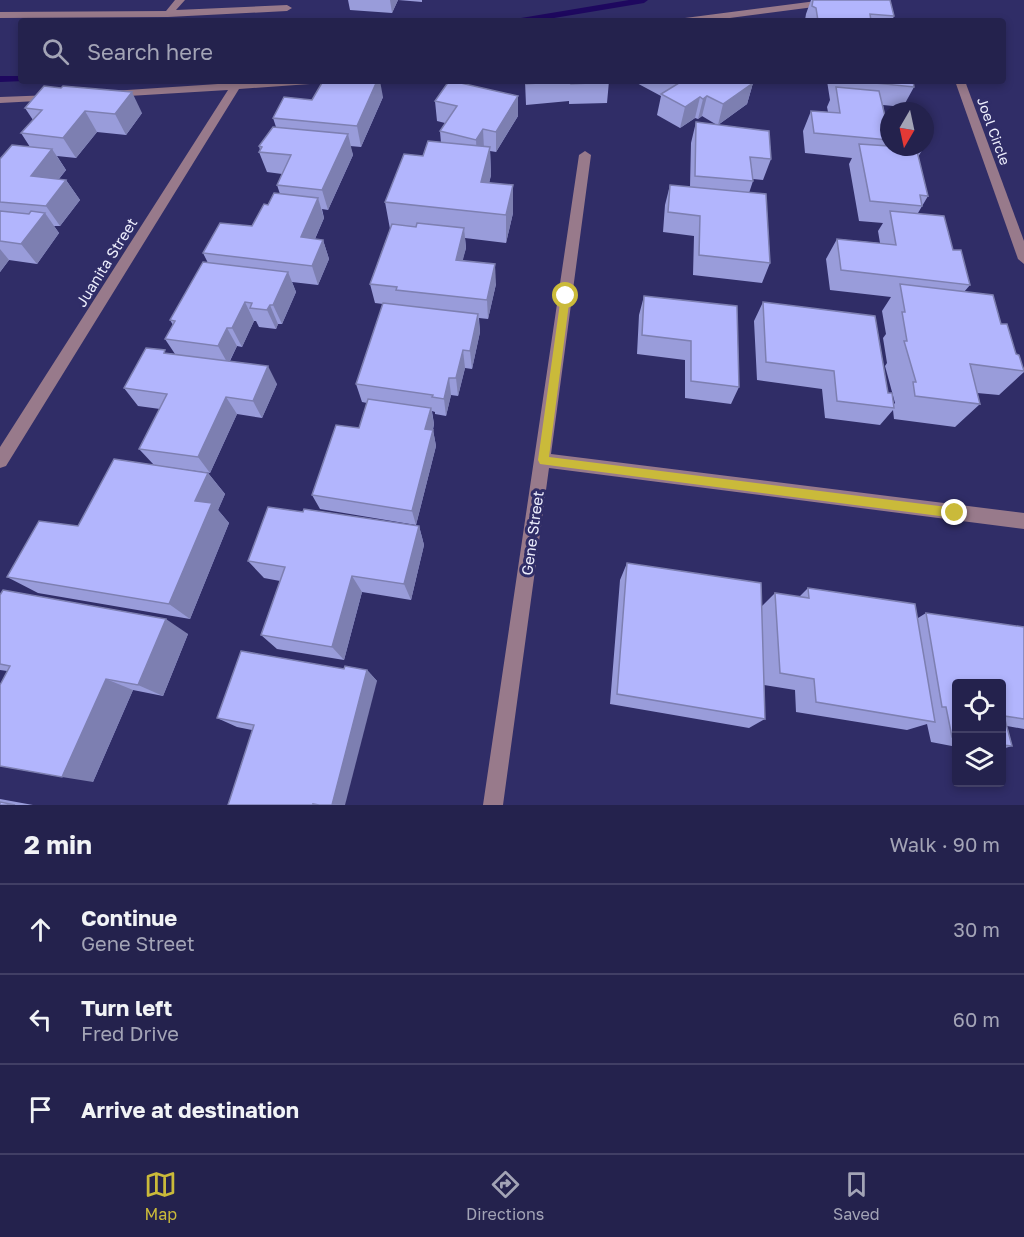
<!DOCTYPE html>
<html lang="en">
<head>
<meta charset="utf-8">
<style>
  :root { --surface:#24224d; --page:#2c2a54; --text:#f1f3f6; --muted:#a3a4b6; --line:#413f65; --accent:#caba3a }
  body { margin:0; font-family:"Golos Text",sans-serif; background:var(--page); color:var(--text) }
  .controls { position:absolute; right:18px; bottom:18px; display:grid; overflow:hidden; border-radius:6px; box-shadow:0 3px 9px #0003 }
  .controls button { width:54px; height:54px; display:grid; place-items:center; padding:0; border:0; border-bottom:2px solid var(--line); background:var(--surface); color:var(--text); font:30px sans-serif }
  .compass { position:absolute; left:880px; top:102px; width:54px; height:54px; border-radius:50%; background:var(--surface); box-shadow:0 3px 9px #0003; rotate:189deg }
  .stop { position:absolute; width:18px; height:18px; margin:-14px; border:4px solid #caba3a; border-radius:50%; background:#fff }
  .stop.end { background:#caba3a; border-color:#fff; box-shadow:0 2px 6px #0008 }
  .list { margin:0; padding:0; list-style:none }
  h2 { display:flex; justify-content:space-between; align-items:center; height:78px; margin:0; padding:0 24px; font-size:26px }
  h2 small { font-size:20px; font-weight:400; color:var(--muted) }
  .list li { display:grid; grid-template-columns:39px 1fr auto; gap:18px; align-items:center; box-sizing:border-box; height:90px; padding:0 24px; border-top:2px solid var(--line) }
  .list b { display:block; font-size:22px; white-space:nowrap }
  .list p { margin:0; font-size:20px; white-space:nowrap; color:var(--muted) }
  .list em { font-size:20px; font-style:normal; color:var(--muted) }
  .icon { flex:none; width:33px; height:33px; fill:none; stroke:currentColor; stroke-width:2; stroke-linecap:round; stroke-linejoin:round }
  .map { position:relative; flex:none; width:1024px; height:805px; overflow:hidden }
  .search { position:absolute; background:var(--surface); box-shadow:0 3px 9px #0003; left:18px; right:18px; top:18px; height:66px; display:flex; align-items:center; gap:15px; box-sizing:border-box; padding:0 21px; border-radius:6px; color:var(--muted); font-size:22px }
  .sheet { height:348px; background:var(--surface) }
  nav { display:flex; justify-content:space-around; align-items:center; box-sizing:border-box; height:84px; border-top:2px solid var(--line); background:var(--surface); font-size:16px; color:var(--muted) }
  nav a { display:grid; justify-items:center; gap:3px }
  nav .on { color:var(--accent) }
  .map>svg:first-child { display:block }
  .lines { fill:none; stroke-linecap:round; stroke-linejoin:round }
  .stream { fill:#1e085f; fill-rule:evenodd }
  .minor { fill:#987a8b; fill-rule:evenodd }
  .wall { fill:#999cda }
  .shaded-wall { fill:#7d7fb1 }
  .building { fill:#b2b5fd; stroke:#7d7fb1; stroke-width:1.5 }
  .route { fill:#caba3a }
  .labels { text-anchor:middle; dominant-baseline:central; stroke-width:6; stroke-linejoin:round; paint-order:stroke }
  .far-street-label { font-size:14px; fill:#edeefd; stroke:#302d67 }
  .street-label { font-size:15px; fill:#edeefd; stroke:#302d67 }
</style>
</head>
<body>
<div class="map">
<svg width="1024" height="805" viewBox="0 0 1024 805">
  <rect width="100%" height="100%" fill="#302d67"/>
  <g class="lines">
    <g class="stream">
      <path d="M629 0H648L644 3 536 21H517L521 18Z"/>
      <path d="M0 76H21V81H24L0 82Z"/>
    </g>
    <g class="minor">
      <path d="M175 0H185L176 10 287 5 292 8 287 11 168 17 0 18V12L166 11Z"/>
      <path d="M824 0H850L845 3 707 21H680L685 18Z"/>
      <path d="M234 81H315L310 84 239 89 6 466 0 468V447L228 90 112 97 107 94 112 91 233 83Z"/>
      <path d="M955 81H965L1024 241V264L1018 259Z"/>
      <path d="M52 95 56 96V100L0 103V97Z"/>
      <path d="M585 151 591 155 551 454 1024 513V529L549 468 503 805H483L579 155Z"/>
    </g>
  </g>
  <g class="wall">
    <path d="M348 0H422V2L398 0 392 13 350 10Z"/>
    <path d="M811 0H890L894 16 892 21H801L802 19 805 20 806 14Z"/>
    <path d="M525 81H609L607 103 569 104V101L526 105Z"/>
    <path d="M633 81H749L753 83 747 104 718 125 771 159 763 180 753 179V181L749 193 770 263 762 283 693 275 694 236 663 232 665 205 670 185 690 187 691 143 696 122 717 125 702 116 698 119 695 118 680 128 657 115 661 96Z"/>
    <path d="M827 81H913L914 87 903 107 883 105 885 116H889V147H924L918 157 928 196 918 213 953 250 970 285 964 292 1001 324 1024 369V372L999 395 977 393 980 404 955 427 894 419 893 410 880 425 825 418 822 389 757 380 754 321 763 302 888 393 894 404 895 403 885 366 887 363 883 338 886 334 882 311 891 297 830 290 826 259 837 239 880 243 878 231 883 223 859 221 849 164 852 158 805 153 803 131 811 111 828 112 827 107 830 100Z"/>
    <path d="M383 97 361 147 350 146 353 155 328 210 322 209 324 218 315 239 323 240 329 259 318 285 292 282 296 292 282 324H278L276 329 259 327 256 321H254L242 347 237 346 230 361 277 384 262 418 237 414 210 473 154 465 139 449 160 409 138 406 124 388 167 353 175 354 165 339 173 325 170 320 208 263 203 253 252 226 268 205 280 194 277 185 282 174 267 172 259 152 260 150 259 146 276 127 273 118 312 100Z"/>
    <path d="M435 101 518 116 496 152 490 151 491 175 489 183 513 185V213L506 243 465 238 466 248 462 261 496 284 488 319 479 318 480 332 472 369 465 368 458 396 451 395 446 416 435 414V412L432 411 434 424 433 430 436 446 416 525 320 509 312 495 359 428 367 403 362 402 356 384 383 304 375 303 370 284 390 229 385 202 423 156 441 143 440 131 445 123 437 121Z"/>
    <path d="M25 108 142 113 126 135 97 132 76 158 57 156 66 170 59 179 66 180 80 200 60 226H54L59 233 37 264 9 260 0 272V159L30 147 21 133 33 120Z"/>
    <path d="M644 296 739 387 731 404 685 398V360L637 354 639 315Z"/>
    <path d="M208 473 225 494 218 510 229 523 190 619 38 593 7 577 78 526Z"/>
    <path d="M303 512 419 526 424 545 411 600 362 592 344 660 277 649 261 635 280 581 264 578 248 561Z"/>
    <path d="M627 563 762 606 775 593 799 597 808 588 918 618 926 613 1024 627V729L1007 726 1012 746 1002 749V684H957V747L931 742 927 724 907 730 796 712 795 690 764 685 765 719 749 728 610 704 620 580Z"/>
    <path d="M0 595 188 634 163 696 133 690 93 782 7 671 0 670Z"/>
    <path d="M344 669 367 670 377 681 252 730 237 727 217 718Z"/>
    <path d="M0 799 33 805H0Z"/>
  </g>
  <g class="shaded-wall">
    <path d="M390 0H398L392 13Z"/>
    <path d="M377 81H380L383 97 361 147 357 126Z"/>
    <path d="M753 83 747 104 718 125 723 104Z"/>
    <path d="M132 92 142 113 126 135 115 114Z"/>
    <path d="M518 96V116L496 152V132Z"/>
    <path d="M707 96 702 116 698 119 703 99Z"/>
    <path d="M700 97 695 118 680 128 685 107Z"/>
    <path d="M85 111 97 132 76 158 63 138Z"/>
    <path d="M483 129 484 149 477 160 476 140Z"/>
    <path d="M348 134 353 155 328 210 322 190Z"/>
    <path d="M490 147 491 175 483 210 481 182Z"/>
    <path d="M52 149 66 170 45 196 31 176Z"/>
    <path d="M66 180 80 200 60 226 46 206Z"/>
    <path d="M513 185V213L506 243V215Z"/>
    <path d="M318 198 324 218 307 257 301 237Z"/>
    <path d="M45 213 59 233 37 264 21 244Z"/>
    <path d="M464 228 466 248 458 279 456 260Z"/>
    <path d="M323 240 329 259 318 285 312 266Z"/>
    <path d="M0 249 9 260 0 272Z"/>
    <path d="M495 264 496 284 488 319 487 300Z"/>
    <path d="M288 272 296 292 282 324 273 305Z"/>
    <path d="M245 302 254 321 242 347 232 328Z"/>
    <path d="M270 305 278 324 276 329 267 310Z"/>
    <path d="M478 314 480 332 472 369 470 351Z"/>
    <path d="M227 328 237 346 228 364 218 346Z"/>
    <path d="M463 350 465 368 458 396 456 378Z"/>
    <path d="M268 366 277 384 262 418 253 401Z"/>
    <path d="M449 378 451 395 446 416 444 399Z"/>
    <path d="M226 397 237 414 210 473 198 457Z"/>
    <path d="M431 408 434 424 429 445 425 429Z"/>
    <path d="M433 430 436 446 416 525 412 511Z"/>
    <path d="M208 473 225 494 218 510 229 523 190 619 169 604 195 501Z"/>
    <path d="M419 526 424 545 411 600 404 584Z"/>
    <path d="M352 576 362 592 344 660 332 647Z"/>
    <path d="M166 619 188 634 163 696 138 685Z"/>
    <path d="M367 670 377 681 345 805H332Z"/>
    <path d="M106 679 133 690 93 782 62 777Z"/>
  </g>
  <g class="building">
    <path d="M813 0H890L894 16 870 14 871 21H802V19L818 21 816 8 812 6Z"/>
    <path d="M323 81H377L357 126 273 118 284 97 312 100Z"/>
    <path d="M449 81H452L518 96 496 132 483 129 476 140 440 131 457 106 435 101Z"/>
    <path d="M526 81H566L526 84Z"/>
    <path d="M571 81H609V82L571 84Z"/>
    <path d="M675 81H749L753 83 723 104 707 96 703 99 700 97 685 107 661 94 679 83Z"/>
    <path d="M855 81H913L914 87Z"/>
    <path d="M44 86 61 88 63 86 132 92 115 114 85 111 63 138 21 133 42 110 25 108Z"/>
    <path d="M836 87 879 91 885 116H889V140L814 133 811 111 840 113Z"/>
    <path d="M696 122 769 131 771 159 750 157 753 181 695 176Z"/>
    <path d="M273 127 348 134 322 190 277 185 291 155 259 152 262 147 259 146Z"/>
    <path d="M428 141 490 147 481 182 513 185 506 215 385 202 404 154 423 156Z"/>
    <path d="M859 144 889 146V147H916L928 196 920 195 922 206 870 201Z"/>
    <path d="M12 145 52 149 31 176 66 180 46 206 0 202V159Z"/>
    <path d="M670 185 766 194 770 263 699 255 700 216 668 212Z"/>
    <path d="M274 193 318 198 301 237 323 240 312 266 203 253 220 223 252 226 264 204 268 205Z"/>
    <path d="M0 211 29 214 31 211 45 213 21 244 0 241Z"/>
    <path d="M890 211 944 216 953 250H961L970 285 841 270 837 239 896 245Z"/>
    <path d="M417 223 464 228 456 260 495 264 487 300 396 290 397 287 370 284 392 224 416 227Z"/>
    <path d="M203 262 288 272 273 305H270L267 310 250 308 252 303 245 302 232 328H227L218 346 165 339 175 321 170 320Z"/>
    <path d="M900 284 993 295 1001 324H1007L1016 354 1019 355 1024 371 970 364 980 404 915 396 913 382H916L904 341H907L902 312H905Z"/>
    <path d="M644 296 737 306 739 387 691 381V341L642 335Z"/>
    <path d="M763 302 875 316 888 393H892L894 408 837 401 834 371 766 362Z"/>
    <path d="M383 303 478 314 470 351 463 350 456 378H449L444 399 432 397 433 395 356 384Z"/>
    <path d="M146 348 165 350 164 353 268 366 253 401 226 397 198 457 139 449 167 394 124 388Z"/>
    <path d="M368 399 431 408 425 429 433 430 412 511 312 495 336 425 359 428Z"/>
    <path d="M114 459 208 473 195 501 212 503 169 604 7 577 39 521 78 526Z"/>
    <path d="M268 507 303 512 304 509 419 526 404 584 352 576 332 647 261 635 285 567 248 561Z"/>
    <path d="M627 563 761 583 765 719 617 694Z"/>
    <path d="M808 588 915 604 935 722 816 702 814 679 780 673 775 593 809 598Z"/>
    <path d="M3 590 166 619 138 685 106 679 62 777 0 766V685L10 666 0 664V595Z"/>
    <path d="M926 613 1024 627V719L1004 716 1012 746 1002 745V684H957V737H952L946 707H942Z"/>
    <path d="M241 651 344 669 345 666 367 670 332 805H319L313 804V805H228L254 725 217 718Z"/>
    <path d="M0 802 15 805H0Z"/>
  </g>
  <path class="route" d="M566 292 570 296 549 457 955 508 959 509V516L955 518 540 464 538 460 561 296Z"/>
  <g class="labels">
    <g class="far-street-label">
      <text transform="translate(994 131) rotate(70)">Joel Circle</text>
    </g>
    <g class="street-label">
      <text transform="translate(106 262) rotate(-58)">Juanita Street</text>
      <text transform="translate(532 533) rotate(-82)">Gene Street</text>
    </g>
  </g>
</svg>
<div class="controls">
<button><svg class="icon" aria-label="locate" viewBox="0 0 24 24"><circle cx="12" cy="12" r="6"/><path d="M12 2v4M12 18v4M2 12h4M18 12h4"/></svg></button>
<button><svg class="icon" aria-label="layers" viewBox="0 0 24 24"><path d="M12 4l9 5-9 5-9-5zM3 14l9 5 9-5"/></svg></button>
</div>
<svg class="compass" viewBox="-18 -18 36 36"><path d="M0-13l5 13h-10z" fill="#e53935"/><path d="M0 13l5-13h-10z" fill="#a3a4b6"/></svg>
<div class="stop" style="left:566px;top:296px"></div>
<div class="stop end" style="left:955px;top:513px"></div>
<div class="search"><svg class="icon" aria-label="search" viewBox="0 0 24 24"><circle cx="10" cy="10" r="6"/><path d="M15 15l6 6"/></svg>Search here</div>
</div>
<section class="sheet">
<h2>2 min<small>Walk · 90 m</small></h2>
<ul class="list">
<li><svg class="icon" aria-label="ahead" viewBox="0 0 24 24"><path d="M12 20V5M6 11l6-6 6 6"/></svg><div><b>Continue</b><p>Gene Street</p></div><em>30 m</em></li>
<li><svg class="icon" aria-label="left" viewBox="0 0 24 24"><path d="M17 20v-9H6M10 6l-5 5 5 5"/></svg><div><b>Turn left</b><p>Fred Drive</p></div><em>60 m</em></li>
<li><svg class="icon" aria-label="arrive" viewBox="0 0 24 24"><path d="M6 21V4h12l-3 4 3 4H6"/></svg><div><b>Arrive at destination</b></div></li>
</ul>
</section>
<nav>
<a class="on"><svg class="icon" aria-label="map" viewBox="0 0 24 24"><path d="M3 6l6-2 6 2 6-2v14l-6 2-6-2-6 2zM9 4v14M15 6v14"/></svg>Map</a>
<a><svg class="icon" aria-label="directions" viewBox="0 0 24 24"><path d="M12 3l9 9-9 9-9-9zM9 14v-3h6M13 9l2 2-2 2"/></svg>Directions</a>
<a><svg class="icon" aria-label="saved" viewBox="0 0 24 24"><path d="M7 4h10v16l-5-4-5 4z"/></svg>Saved</a>
</nav>
</body>
</html>
